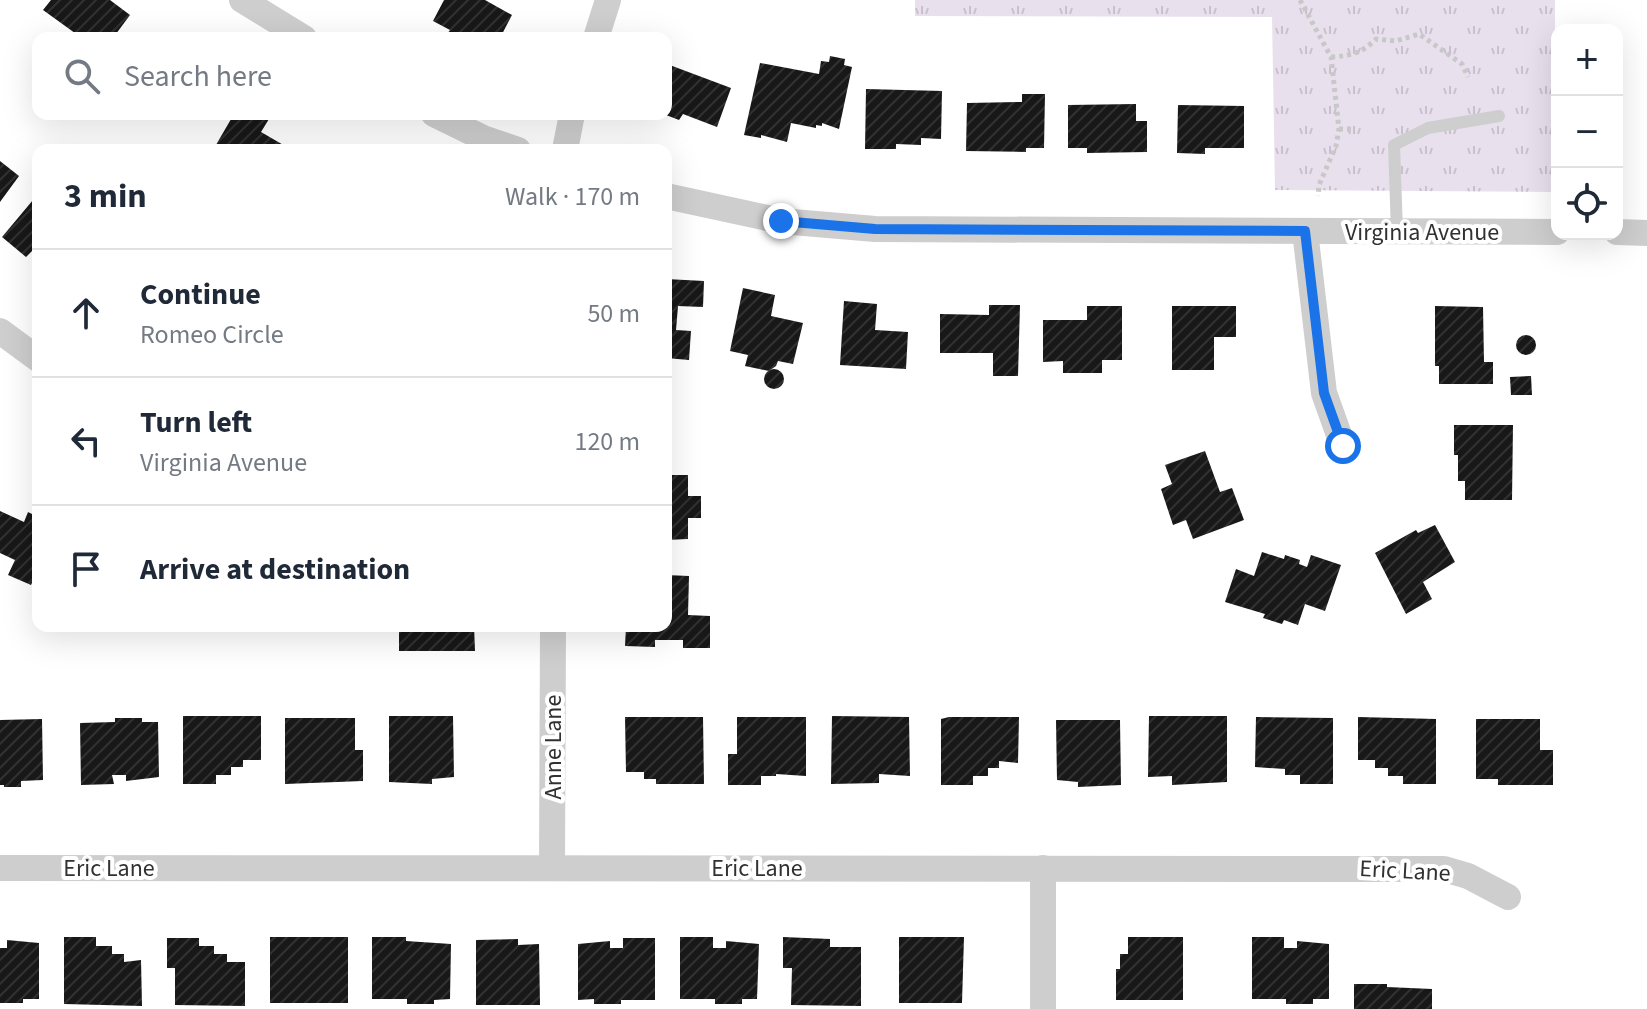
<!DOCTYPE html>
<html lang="en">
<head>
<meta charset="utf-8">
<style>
  :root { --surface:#fff; --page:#f6f6f7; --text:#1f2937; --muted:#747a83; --line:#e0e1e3 }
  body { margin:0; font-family:"Source Sans 3",sans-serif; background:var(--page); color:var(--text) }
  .controls { position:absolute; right:24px; top:24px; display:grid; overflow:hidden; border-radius:16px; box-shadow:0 8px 32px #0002 }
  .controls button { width:72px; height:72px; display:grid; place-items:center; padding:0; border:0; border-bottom:2px solid var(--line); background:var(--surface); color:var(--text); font:40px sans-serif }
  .stop { position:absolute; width:24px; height:24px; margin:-18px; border:6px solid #1a73e8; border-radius:50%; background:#fff }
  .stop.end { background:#1a73e8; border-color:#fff; box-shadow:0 2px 8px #0008 }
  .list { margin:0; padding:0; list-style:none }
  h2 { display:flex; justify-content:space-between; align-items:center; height:104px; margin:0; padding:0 32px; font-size:34px }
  h2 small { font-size:26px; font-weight:400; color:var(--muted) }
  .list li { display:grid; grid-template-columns:52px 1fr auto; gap:24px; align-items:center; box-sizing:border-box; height:128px; padding:0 32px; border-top:2px solid var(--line) }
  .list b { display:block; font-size:30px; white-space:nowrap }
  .list p { margin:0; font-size:26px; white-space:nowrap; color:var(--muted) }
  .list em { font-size:26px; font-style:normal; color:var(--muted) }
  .icon { flex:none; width:44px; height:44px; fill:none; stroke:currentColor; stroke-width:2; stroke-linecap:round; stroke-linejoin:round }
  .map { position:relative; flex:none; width:1647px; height:1009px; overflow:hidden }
  .search { position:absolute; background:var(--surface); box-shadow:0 8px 32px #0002; left:32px; top:32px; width:640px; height:88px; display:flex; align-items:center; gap:20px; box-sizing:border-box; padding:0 28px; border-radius:16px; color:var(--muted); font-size:30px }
  .panel { position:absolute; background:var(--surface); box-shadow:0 8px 32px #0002; left:32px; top:144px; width:640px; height:488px; border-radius:16px }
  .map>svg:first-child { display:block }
  .park { fill:url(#park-tufts) }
  .building { fill:url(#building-hatch) }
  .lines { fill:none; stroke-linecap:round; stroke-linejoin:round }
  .path { stroke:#c8c8c8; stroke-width:5; stroke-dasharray:4 4; stroke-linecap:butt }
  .lane { stroke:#cecece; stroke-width:12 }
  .street { stroke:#cecece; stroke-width:26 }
  .route { stroke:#1a73e8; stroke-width:10 }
  .labels { text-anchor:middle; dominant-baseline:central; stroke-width:8; stroke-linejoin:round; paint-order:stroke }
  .street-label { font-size:24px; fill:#313131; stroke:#fff }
</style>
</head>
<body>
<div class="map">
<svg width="1647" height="1009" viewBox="0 0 1647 1009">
  <defs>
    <pattern id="park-tufts" width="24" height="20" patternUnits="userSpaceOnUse" patternTransform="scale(2)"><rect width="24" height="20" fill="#e9e0ee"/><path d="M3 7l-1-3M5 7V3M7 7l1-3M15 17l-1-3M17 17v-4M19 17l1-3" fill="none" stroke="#c8c1cd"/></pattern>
    <pattern id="building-hatch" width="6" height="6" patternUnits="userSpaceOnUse" patternTransform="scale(2)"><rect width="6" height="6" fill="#181818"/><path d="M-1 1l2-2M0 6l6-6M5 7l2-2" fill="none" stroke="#313131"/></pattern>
  </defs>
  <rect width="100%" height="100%" fill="#fff"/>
  <path class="park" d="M915 0H1555V192L1275 190 1272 17 915 16Z"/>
  <g class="building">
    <path d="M51 0H110L130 15 113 38H78L79 36 43 10Z"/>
    <path d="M444 0H485L512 15 500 38H454L447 34 450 30 433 21Z"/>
    <path d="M830 56 845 59 844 65 852 67 839 129 822 123V126L816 125V128L791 123 787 142 761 135V138L744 135 760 63 819 74 821 61 829 62Z"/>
    <path d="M667 64 731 88 717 127 683 114 679 120 666 115Z"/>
    <path d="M866 89 942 91 941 139 921 138V145L896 144V149H865Z"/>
    <path d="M1022 94H1045L1044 148H1026V152L966 151 967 103 1022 102Z"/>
    <path d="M1136 104V121H1147V152L1087 153V148H1068V105Z"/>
    <path d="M1178 105 1244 106V148H1205V154L1177 153Z"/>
    <path d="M234 114H272L261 132 292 150H213Z"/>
    <path d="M0 161 19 176 0 202Z"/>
    <path d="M33 200 38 205V254L33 250 26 257 2 237Z"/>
    <path d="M666 279 704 281 703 307 678 306 676 330 691 331 689 360 666 358Z"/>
    <path d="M743 288 775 295 771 316 803 323 793 364 778 361 776 366 769 371 745 366 748 355 730 351Z"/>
    <path d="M844 301 877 304 875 330 908 332 906 369 840 365Z"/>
    <path d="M989 305H1020L1018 376H993V353H940V314L989 315Z"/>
    <path d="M1087 306H1122V360H1102V373H1063V361L1043 362V320H1087Z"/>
    <path d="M1172 306H1236V337H1214V370H1172Z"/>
    <path d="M1435 306 1483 307 1484 362H1493V384H1439V366H1435Z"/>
    <circle cx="1526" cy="345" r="10"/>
    <circle cx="774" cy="379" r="10"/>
    <path d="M1531 376 1532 395H1511L1510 377Z"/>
    <path d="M1454 425H1513L1512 500H1465V481H1458V455H1454Z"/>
    <path d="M1205 451 1220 492 1232 488 1244 520 1193 539 1186 520 1173 525 1161 489 1172 484 1165 465Z"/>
    <path d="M666 475H688V496H701V518H688V539L666 540Z"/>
    <path d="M0 511 24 522 28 512 38 517V569L31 585 8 575 15 560 0 553Z"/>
    <path d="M1435 525 1455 562 1423 582 1432 599 1406 614 1375 553 1416 530 1418 533Z"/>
    <path d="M1262 552 1284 559 1285 555 1300 560 1299 564 1307 567 1311 555 1341 565 1325 611 1305 604 1298 625 1284 620 1282 624 1263 618 1265 614 1225 602 1236 569 1254 576Z"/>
    <path d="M666 575 689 576 688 615 710 616V648H683V640H655V647L625 646 626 626H666Z"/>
    <path d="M399 626H474L475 651H399Z"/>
    <path d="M183 716H261V760H243V767H231V775H216V784H183Z"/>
    <path d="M389 716H453L454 777 432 779V784L389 782Z"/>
    <path d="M832 716 909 717 910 776 879 774V783L831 784Z"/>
    <path d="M1149 716H1227V782L1172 785V776L1148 777Z"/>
    <path d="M625 717H703L704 784H656V779H644V772H626Z"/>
    <path d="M737 717H806V776L776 774V776H761V785H728V754H737Z"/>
    <path d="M949 717H1019L1018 763 999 761V768H988V776H973V785H941V719Z"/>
    <path d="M1256 717 1333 718V784H1300V775H1285V769L1255 767Z"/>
    <path d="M1358 717 1436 719V784H1403V776H1388V768H1375V760H1358Z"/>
    <path d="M115 718H142V722H158L159 777 126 781V775H112L114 784 81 785 80 723 115 722Z"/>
    <path d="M285 718H355V750H363V781L285 784Z"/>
    <path d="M42 719 43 780 21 781V787H4V785H0V720Z"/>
    <path d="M1476 719H1540V750H1553V785H1498V779H1476Z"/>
    <path d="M1056 720H1120L1121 785 1078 787V782L1057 780Z"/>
    <path d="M64 937H96V946H112V954H124V962L141 960 142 1006 64 1004Z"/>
    <rect x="270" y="937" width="78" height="66"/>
    <path d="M372 937H406V941L451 944 450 999 434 1000V1004H407V999H372Z"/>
    <path d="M680 937H713V948H726V941L759 944 757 999H742V1004H715V999H680Z"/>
    <path d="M783 937 830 939V947H861V1006L791 1005 792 968H783Z"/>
    <path d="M899 937H964L962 1003H899Z"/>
    <path d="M1128 937H1183V1000H1116V969H1120V954H1128Z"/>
    <path d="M1252 937H1284V948H1297V941L1329 944V999H1313V1004H1286V999H1252Z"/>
    <path d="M167 938H199V946H214V954H227V962H245V1006L175 1005V968H167Z"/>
    <path d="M623 938H655V1000H621V1004H594V999L578 1000V944L610 941V948H623Z"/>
    <path d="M518 939V945L539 944 540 1005H476V940Z"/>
    <path d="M7 940 39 943V999H23V1003H0V948H7Z"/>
    <path d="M1354 984H1387V987L1432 989V1009H1354Z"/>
  </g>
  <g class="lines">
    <g class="path">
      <path d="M1300 0 1331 57 1339 129 1336 146 1319 185 1318 196"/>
      <path d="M1331 57C1350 56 1362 53 1376 39L1396 41 1419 34 1462 64 1468 77"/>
      <path d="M1339 129H1355"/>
    </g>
    <path class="lane" d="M1397 232 1394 145 1428 128 1499 116"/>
    <g class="street">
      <path d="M242 0 304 38"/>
      <path d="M596 38 608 0"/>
      <path d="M434 114 483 138 518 150"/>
      <path d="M565 150 572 114"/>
      <path d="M666 196 781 221 875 229 1557 232"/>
      <path d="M1305 231 1324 393 1343 446"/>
      <path d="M1617 232 1647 233"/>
      <path d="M0 331 38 359"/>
      <path d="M552 867 553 626"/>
      <path d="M0 868 1444 869 1468 876 1508 897"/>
      <path d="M1043 1009V868"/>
    </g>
  </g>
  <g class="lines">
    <path class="route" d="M781 221 875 229 1305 231 1324 393 1343 446"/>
  </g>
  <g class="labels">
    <g class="street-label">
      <text x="1422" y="232">Virginia Avenue</text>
      <text transform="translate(553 747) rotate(-90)">Anne Lane</text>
      <text x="109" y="868">Eric Lane</text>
      <text x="757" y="868">Eric Lane</text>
      <text transform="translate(1405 871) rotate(3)">Eric Lane</text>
    </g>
  </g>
</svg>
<div class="controls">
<button>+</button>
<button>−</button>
<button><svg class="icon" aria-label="locate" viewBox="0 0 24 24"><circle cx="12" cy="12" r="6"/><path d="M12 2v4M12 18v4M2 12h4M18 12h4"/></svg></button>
</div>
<div class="stop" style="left:1343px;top:446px"></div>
<div class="stop end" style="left:781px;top:221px"></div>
<div class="search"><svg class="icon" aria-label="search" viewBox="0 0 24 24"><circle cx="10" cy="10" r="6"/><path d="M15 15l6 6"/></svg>Search here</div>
<section class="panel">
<h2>3 min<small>Walk · 170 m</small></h2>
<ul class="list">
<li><svg class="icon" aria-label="ahead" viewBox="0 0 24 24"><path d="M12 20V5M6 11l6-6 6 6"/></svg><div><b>Continue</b><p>Romeo Circle</p></div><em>50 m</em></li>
<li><svg class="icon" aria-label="left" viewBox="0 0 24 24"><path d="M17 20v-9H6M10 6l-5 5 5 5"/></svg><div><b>Turn left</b><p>Virginia Avenue</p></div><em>120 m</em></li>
<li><svg class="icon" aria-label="arrive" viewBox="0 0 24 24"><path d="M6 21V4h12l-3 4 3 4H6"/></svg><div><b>Arrive at destination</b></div></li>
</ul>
</section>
</div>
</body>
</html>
